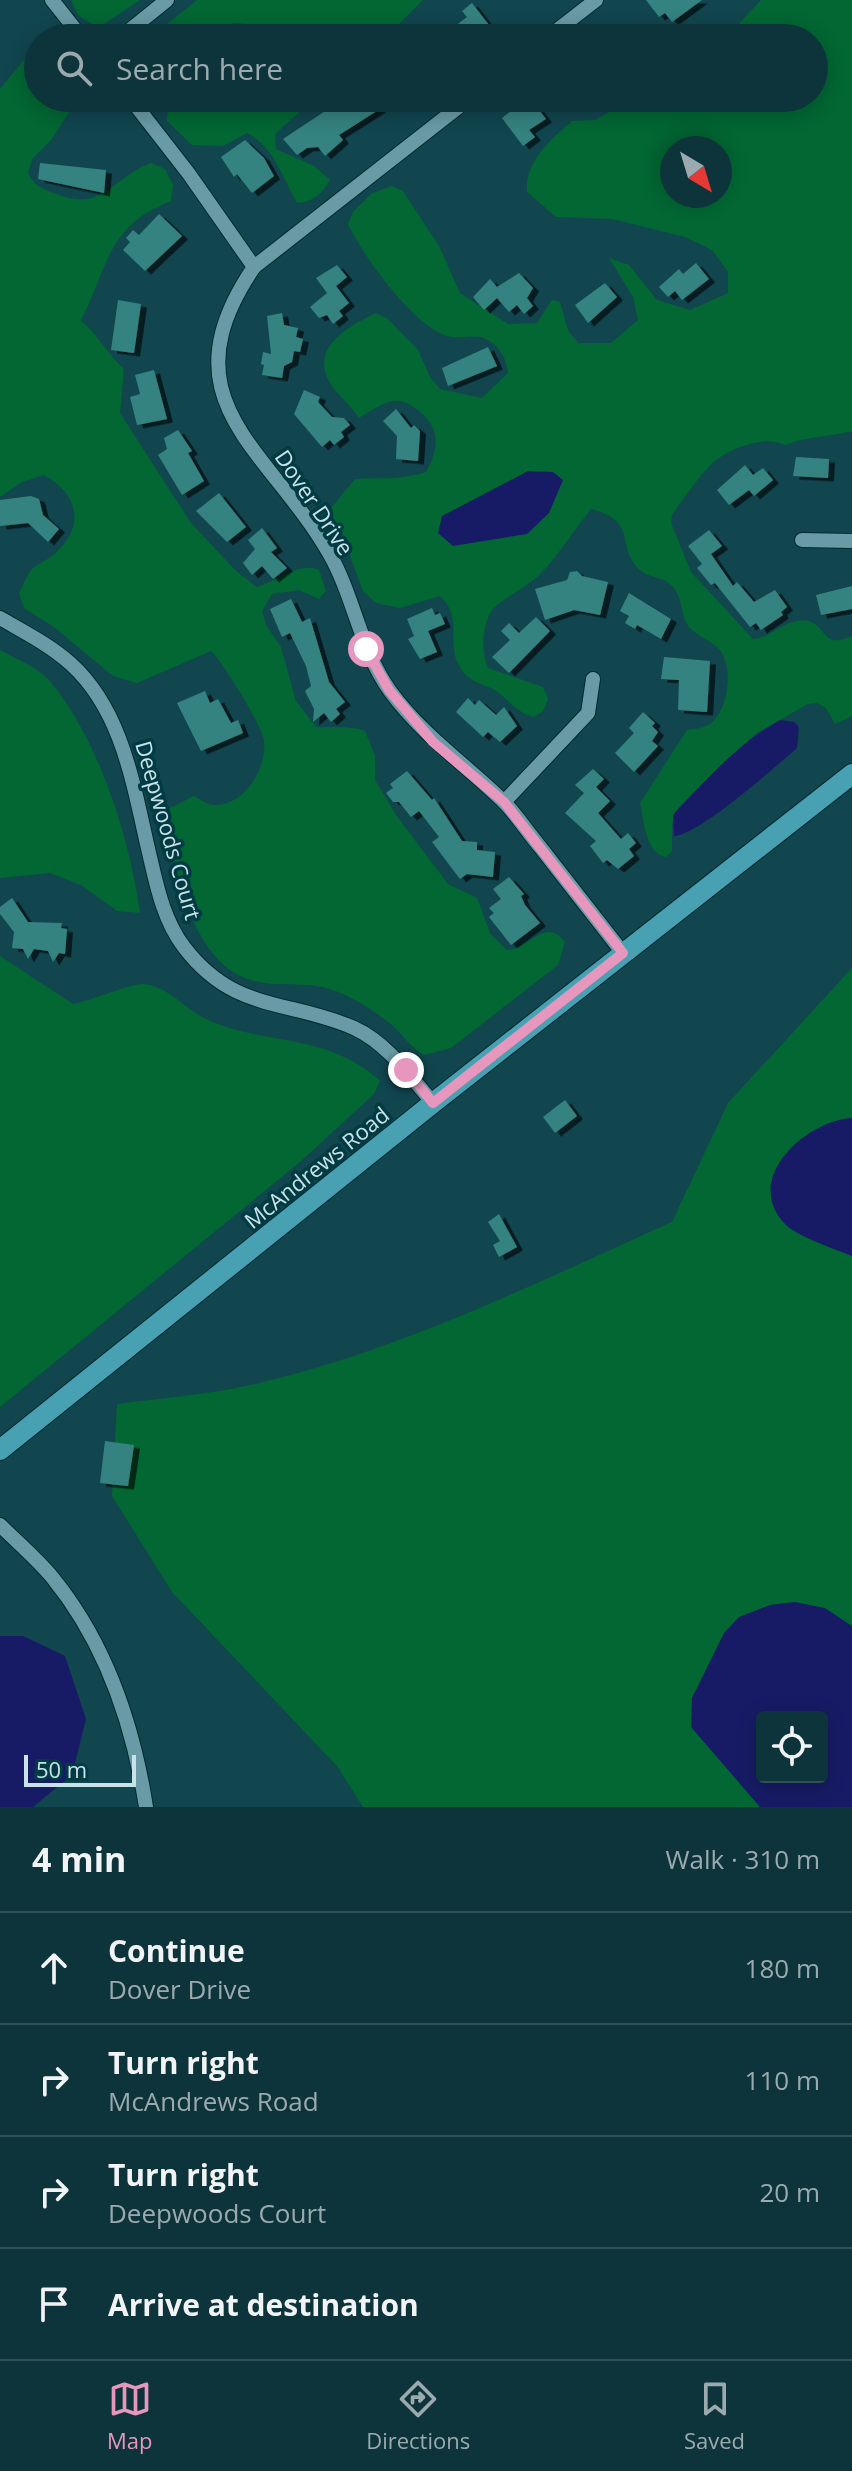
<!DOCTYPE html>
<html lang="en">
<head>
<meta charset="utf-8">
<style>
  :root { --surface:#0d343b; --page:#1b3f46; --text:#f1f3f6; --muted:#9aaaaf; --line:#2d4f55; --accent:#e797bd }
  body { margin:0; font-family:"Open Sans",sans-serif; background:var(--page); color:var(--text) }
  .controls { position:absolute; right:24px; bottom:24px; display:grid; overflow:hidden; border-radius:8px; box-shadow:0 4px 20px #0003 }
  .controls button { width:72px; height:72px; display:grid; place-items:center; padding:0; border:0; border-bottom:2px solid var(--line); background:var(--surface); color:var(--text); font:40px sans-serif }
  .compass { position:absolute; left:660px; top:136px; width:72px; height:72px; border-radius:50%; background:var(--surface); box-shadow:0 4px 20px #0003; rotate:142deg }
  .scale { position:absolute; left:24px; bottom:20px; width:112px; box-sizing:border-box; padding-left:8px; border:4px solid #c8e2e7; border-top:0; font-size:22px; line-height:28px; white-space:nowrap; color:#c8e2e7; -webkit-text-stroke:6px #013b44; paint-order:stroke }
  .stop { position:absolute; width:24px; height:24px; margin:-18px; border:6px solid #e797bd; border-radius:50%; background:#fff }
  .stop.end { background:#e797bd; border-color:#fff; box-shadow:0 2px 8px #0008 }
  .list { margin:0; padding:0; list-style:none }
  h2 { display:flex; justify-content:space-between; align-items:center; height:104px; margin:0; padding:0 32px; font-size:34px }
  h2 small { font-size:26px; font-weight:400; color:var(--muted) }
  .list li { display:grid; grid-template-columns:52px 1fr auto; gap:24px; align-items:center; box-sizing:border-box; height:112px; padding:0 32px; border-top:2px solid var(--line) }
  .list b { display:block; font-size:30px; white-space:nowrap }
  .list p { margin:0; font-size:26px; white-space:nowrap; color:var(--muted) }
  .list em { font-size:26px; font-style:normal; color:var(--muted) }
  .icon { flex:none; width:44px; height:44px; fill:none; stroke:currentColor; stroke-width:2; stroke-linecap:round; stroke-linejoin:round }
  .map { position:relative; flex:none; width:852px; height:1807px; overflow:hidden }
  .search { position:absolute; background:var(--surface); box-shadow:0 4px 20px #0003; left:24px; right:24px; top:24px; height:88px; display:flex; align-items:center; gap:20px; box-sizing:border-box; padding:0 28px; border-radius:44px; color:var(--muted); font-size:30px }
  .sheet { height:552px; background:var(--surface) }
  nav { display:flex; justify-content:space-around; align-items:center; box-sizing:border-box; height:112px; border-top:2px solid var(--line); background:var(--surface); font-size:22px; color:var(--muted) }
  nav a { display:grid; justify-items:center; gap:4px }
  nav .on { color:var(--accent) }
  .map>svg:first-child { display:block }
  .green { fill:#026733; fill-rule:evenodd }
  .water { fill:#171b65; fill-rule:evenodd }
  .building { fill:#348380; filter:url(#shadow) }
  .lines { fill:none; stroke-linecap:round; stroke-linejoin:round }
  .minor-casing { stroke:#022a31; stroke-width:16 }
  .major-casing { stroke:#022a31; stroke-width:22 }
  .minor { stroke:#699ba6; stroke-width:14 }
  .major { stroke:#47a1b2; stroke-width:20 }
  .route { stroke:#e797bd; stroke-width:10 }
  .labels { text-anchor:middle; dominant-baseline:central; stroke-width:7; stroke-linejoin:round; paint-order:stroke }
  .street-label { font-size:22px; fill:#c8e2e7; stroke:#013b44 }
</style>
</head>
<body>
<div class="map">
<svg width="852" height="1807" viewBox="0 0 852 1807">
  <defs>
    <filter id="shadow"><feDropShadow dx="6" dy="3.5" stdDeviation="0" flood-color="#0009"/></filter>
  </defs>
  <rect width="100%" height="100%" fill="#11464f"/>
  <g class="green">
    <path d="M71 0H140L98 28 78 15Z"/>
    <path d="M197 0H423L385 38H264L247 24 234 23 212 38H170L166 25Z"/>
    <path d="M761 0H852V431C829 437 808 436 785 445 766 435 732 447 715 461 705 468 680 503 672 515L671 523 691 572 753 639C773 638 785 617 808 621 828 626 821 650 852 636V716L835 724 826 708 817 703 808 704 755 734 678 809 672 824V851L666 857C645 852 644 821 640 803L687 730C694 729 705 728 710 724 729 710 734 666 719 649 710 640 697 636 689 627 680 616 683 597 673 587 662 574 647 580 637 567 616 543 638 521 591 509 575 529 560 553 542 572 531 585 500 600 493 609 482 623 481 652 488 668L543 687 548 699 543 711 534 717C520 714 510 702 499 693 489 685 476 685 466 675 440 647 467 621 440 596L400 608 376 603 363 591 350 556 331 526 332 507 355 479C385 477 396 481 426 472 439 449 441 428 418 410 410 405 404 400 394 401 383 402 369 412 359 418 351 405 338 396 330 383 309 347 349 326 376 313L388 319 418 350 430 377 440 389 482 398 508 373C507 358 497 341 480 337 468 335 456 340 444 335 411 322 363 256 348 224L353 212 371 194 391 186 403 191 439 246 460 293 508 324 537 323 552 300 560 302 568 330 578 343H611L638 320 633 297 609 258 629 265 657 300 690 310 728 293V272L712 250 685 237 612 219 556 217 527 192C525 161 550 140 572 121L595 120 633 98H814V38H719L731 32ZM672 148H720V196H672Z"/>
    <path d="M38 51V98H78L52 139 32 159 28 173C35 187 43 189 57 194 102 213 115 176 151 163L165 169 173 185 171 201C108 225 108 266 81 321 98 334 107 354 124 369L120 413 191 523 236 571 257 587C277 581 299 561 319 570L326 591 319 599 299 590 272 594 262 611 266 625 281 647 296 701 316 727C329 727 355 726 365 731L375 756V780L396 815 448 884 477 898 490 933 507 950C529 949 546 916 565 942L558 965 451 1048 424 1055C410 1047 405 1037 394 1027 378 1013 350 995 330 989 303 980 272 989 245 978 192 958 166 857 170 808L194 796C201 800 209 806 217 805 245 804 267 768 264 741 263 727 223 662 211 651L137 683 113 676 54 627 24 608 19 593C23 586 26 577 31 570 36 564 46 561 52 556 86 528 80 495 44 475L22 482 0 497V89L29 54Z"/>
    <path d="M169 98H315L275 134 276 149 314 166 330 180C322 193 314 202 297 203 282 177 275 148 247 133L223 146 192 145 167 121Z"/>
    <path d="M379 98H418L420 103C405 116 391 111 379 98Z"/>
    <path d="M0 650C14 658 37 667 48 679 98 737 130 838 140 913L117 911 81 885 50 873 0 878Z"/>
    <path d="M0 956 73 1004C90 1001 132 983 144 984 170 987 185 1010 208 1020 267 1046 328 1033 380 1081L374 1094 300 1162 0 1407Z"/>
    <path d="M852 968V1807H363L337 1766 172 1592 112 1496 117 1404C161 1398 207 1395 250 1385 397 1352 536 1283 672 1222L728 1103ZM762 1717H822V1777H762Z"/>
  </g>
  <g class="water">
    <path d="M528 471 553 472 563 480 549 513 527 534 453 546 438 533 442 516Z"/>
    <path d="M780 720 794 722 799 727 797 748C775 767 699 835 674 836L673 815 678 809C710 776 739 743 780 720Z"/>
    <path d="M852 1118V1256C835 1249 796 1236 785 1224 742 1179 805 1121 852 1118Z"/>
    <path d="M795 1602 825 1608 852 1626V1807H760L691 1727 692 1698 724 1633 739 1617 770 1605ZM762 1717H822V1777H762Z"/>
    <path d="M0 1636H23L65 1656 86 1719 72 1775 33 1807H0Z"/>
  </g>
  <g class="building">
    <path d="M646 0H702L672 22 665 13 659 17Z"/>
    <path d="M472 3 489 25 471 38H439L467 17 462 11Z"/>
    <path d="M345 98H371L380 109 339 135 343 140 325 156 318 147 307 148 297 155 283 139Z"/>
    <path d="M533 102 546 119 529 130 535 137 523 146 502 118 515 108H526Z"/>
    <path d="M245 140 264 158 274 176 252 193 237 174 234 177 221 157Z"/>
    <path d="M40 163 106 170 104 193 38 179Z"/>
    <path d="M159 214 182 236 145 271 123 250 130 242 126 238 133 230 139 235Z"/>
    <path d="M696 263 709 279 682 300 675 291 668 297 659 287 679 269 683 274Z"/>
    <path d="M337 265 347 277 336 286 349 303 339 311 343 316 333 324 327 315 319 318 310 307 327 293 316 278Z"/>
    <path d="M519 273 533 288 527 298 533 306 524 314 517 305 509 312 497 298 484 310 473 297 490 279 497 287Z"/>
    <path d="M605 283 617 297 588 323 575 305Z"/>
    <path d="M118 300 141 304 134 353 111 350Z"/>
    <path d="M282 313 284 325 298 328 296 337 303 339 300 352 294 351 292 362 284 366 282 378 262 375 264 365 261 364 263 352 271 354 267 316Z"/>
    <path d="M488 347 497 366 448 386 442 368Z"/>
    <path d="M154 370 167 419 137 425 130 397 140 394 135 375Z"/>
    <path d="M304 390 320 397 318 402 332 417 344 418 350 425 341 432 344 437 334 445 330 440 322 447 294 414Z"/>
    <path d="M396 409 411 428 414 425 420 431 418 461 396 459 397 436 383 421Z"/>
    <path d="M178 430 192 451 188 453 204 481 182 495 158 455 167 449 164 438Z"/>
    <path d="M796 457 829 459 828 478 793 476Z"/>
    <path d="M745 465 753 475 763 468 773 480 754 496 749 490 729 505 717 490Z"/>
    <path d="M219 493 246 527 227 542 196 511Z"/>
    <path d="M31 496 39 499 43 515 59 529 48 542 28 523 0 526V500Z"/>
    <path d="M262 528 277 548 271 552 287 568 273 579 262 566 252 575 243 563 255 549 248 540Z"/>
    <path d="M709 530 722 546 711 554 733 586 737 582 754 602 775 590 787 607 781 612 783 615 761 630 756 623 750 627 715 583 711 585 697 568 702 564 688 546Z"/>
    <path d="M577 571 582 576 608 582 600 615 574 610 545 620 535 589 567 580 570 572Z"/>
    <path d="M852 586V609L821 615 816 595Z"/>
    <path d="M629 593 671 619 661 639 637 625 635 629 625 623 629 616 620 611Z"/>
    <path d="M291 599 302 622 310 618 329 682 345 702 336 709 340 714 331 722 324 713 313 722 314 709 305 691 311 686 306 666 290 633 282 637 270 609Z"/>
    <path d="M432 608 435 615 440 613 445 624 428 631 437 652 420 659 408 639 414 636 407 619Z"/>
    <path d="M536 617 550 631 509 673 492 657 510 640 501 631 509 623 519 633Z"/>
    <path d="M664 657 710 661 707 712 678 710 679 680 661 679Z"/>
    <path d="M205 691 210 703 218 699 231 723 238 720 243 733 201 751 177 703Z"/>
    <path d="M468 698 475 705 479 700 496 715 504 707 517 726 500 742 488 732 483 737 456 712Z"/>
    <path d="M643 712 655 723 652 726 658 732 652 741 658 746 634 772 615 753 634 733 629 728Z"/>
    <path d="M593 769 604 779 596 787 610 801 598 813 621 839 628 833 636 843 629 849 634 856 618 869 607 860 603 863 590 846 596 841 565 813 584 793 575 785Z"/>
    <path d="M407 771 432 800 434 798 462 841 477 842V850L495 852 493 877 467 874 460 879 432 842 439 837 419 811 411 817 399 802H393L386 793 393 788 390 784Z"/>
    <path d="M509 877 524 894 521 896 525 905 540 923 511 945 489 917 494 913 489 908 501 899 493 889Z"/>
    <path d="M12 898 28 922 62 923 61 928 67 929 65 954 59 953 53 962 48 951 34 949 28 959 23 949 12 948 14 932 0 914V907Z"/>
    <path d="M565 1100 577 1116 555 1133 543 1117Z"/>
    <path d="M499 1214 517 1247 499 1257 493 1245 500 1241 488 1222Z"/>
    <path d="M105 1441 134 1445 128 1486 100 1483Z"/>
  </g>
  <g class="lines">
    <g class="minor-casing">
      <g id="minor">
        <path d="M52 0 82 38"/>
        <path d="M120 38 167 0"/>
        <path d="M547 38 596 0"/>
        <path d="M130 98 189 174 254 267"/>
        <path d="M470 98 254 267C163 401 267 446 329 553 354 596 360 649 390 691 423 736 464 763 503 801 517 815 528 833 541 848 568 883 596 918 623 953"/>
        <path d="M802 540 852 541"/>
        <path d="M0 618C24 632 50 645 71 664 124 712 134 790 150 857 157 887 164 921 184 947 234 1013 288 999 354 1028 387 1043 410 1076 433 1103"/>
        <path d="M504 802 588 713 593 679"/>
        <path d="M0 1525C17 1542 36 1558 52 1577 106 1643 133 1724 146 1807"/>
      </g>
    </g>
    <g class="major-casing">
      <path id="major" d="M0 1450 433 1103 852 774"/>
    </g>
    <use href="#minor" class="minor"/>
    <use href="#major" class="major"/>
  </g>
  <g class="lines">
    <path class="route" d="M366 649 389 690 433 742 504 802 623 953 433 1103 406 1070"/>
  </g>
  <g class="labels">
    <g class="street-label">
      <text transform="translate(315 502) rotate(56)">Dover Drive</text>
      <text transform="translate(169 830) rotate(74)">Deepwoods Court</text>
      <text transform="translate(316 1167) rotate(-39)">McAndrews Road</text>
    </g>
  </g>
</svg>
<div class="controls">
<button><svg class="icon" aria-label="locate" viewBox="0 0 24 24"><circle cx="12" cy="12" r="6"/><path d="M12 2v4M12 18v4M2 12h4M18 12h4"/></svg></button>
</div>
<svg class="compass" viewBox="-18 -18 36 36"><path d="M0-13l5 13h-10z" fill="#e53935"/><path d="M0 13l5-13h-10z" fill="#9aaaaf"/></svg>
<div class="scale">50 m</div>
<div class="stop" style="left:366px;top:649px"></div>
<div class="stop end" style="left:406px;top:1070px"></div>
<div class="search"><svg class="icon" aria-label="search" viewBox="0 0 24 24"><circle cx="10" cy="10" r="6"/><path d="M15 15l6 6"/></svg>Search here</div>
</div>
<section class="sheet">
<h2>4 min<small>Walk · 310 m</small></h2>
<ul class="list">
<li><svg class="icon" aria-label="ahead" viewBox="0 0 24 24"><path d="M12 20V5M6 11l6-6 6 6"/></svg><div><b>Continue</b><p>Dover Drive</p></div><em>180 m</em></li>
<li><svg class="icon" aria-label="right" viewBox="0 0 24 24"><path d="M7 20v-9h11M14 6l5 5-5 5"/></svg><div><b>Turn right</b><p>McAndrews Road</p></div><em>110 m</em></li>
<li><svg class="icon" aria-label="right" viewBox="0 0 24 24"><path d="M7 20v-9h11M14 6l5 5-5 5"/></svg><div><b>Turn right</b><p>Deepwoods Court</p></div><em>20 m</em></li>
<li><svg class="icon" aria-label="arrive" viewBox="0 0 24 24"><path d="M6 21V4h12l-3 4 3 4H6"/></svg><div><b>Arrive at destination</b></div></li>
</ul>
</section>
<nav>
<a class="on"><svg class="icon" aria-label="map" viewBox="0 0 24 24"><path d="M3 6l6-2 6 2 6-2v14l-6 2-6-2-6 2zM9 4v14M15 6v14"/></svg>Map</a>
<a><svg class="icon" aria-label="directions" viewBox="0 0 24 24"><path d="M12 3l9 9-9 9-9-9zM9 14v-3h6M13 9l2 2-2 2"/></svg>Directions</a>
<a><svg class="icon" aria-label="saved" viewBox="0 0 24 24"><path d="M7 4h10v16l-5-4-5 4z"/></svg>Saved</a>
</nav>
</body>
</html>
